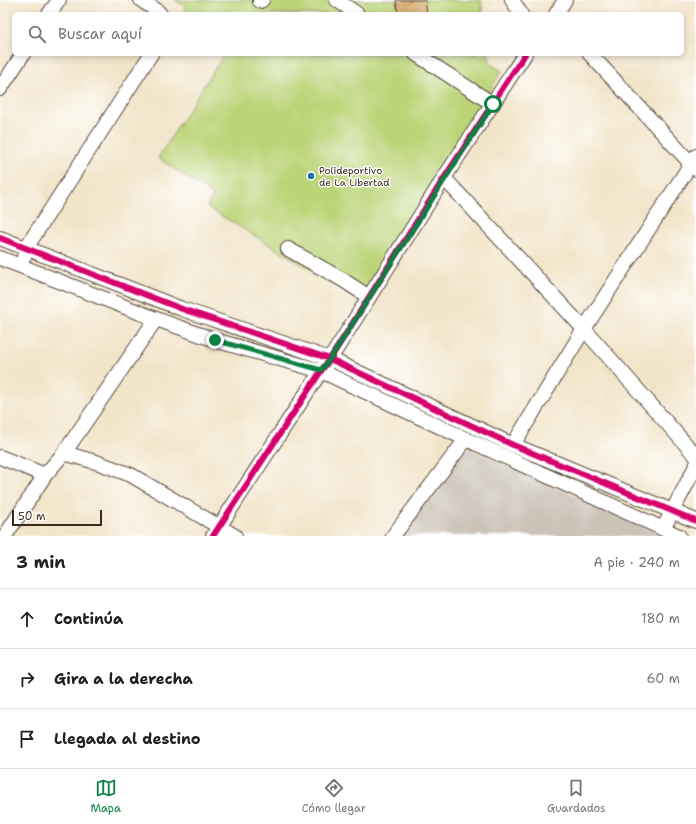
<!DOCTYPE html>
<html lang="es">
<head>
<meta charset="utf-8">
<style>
  :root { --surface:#fff; --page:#f2f2f2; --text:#202124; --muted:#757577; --line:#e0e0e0; --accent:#0b8043 }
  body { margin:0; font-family:"Shantell Sans",sans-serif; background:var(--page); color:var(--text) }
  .scale { position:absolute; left:12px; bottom:10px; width:90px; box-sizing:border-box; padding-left:4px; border:2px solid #3b2a1e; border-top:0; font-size:11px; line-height:14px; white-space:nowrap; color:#3b2a1e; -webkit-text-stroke:3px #fff; paint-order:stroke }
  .stop { position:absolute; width:12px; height:12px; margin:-9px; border:3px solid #0b8043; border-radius:50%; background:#fff }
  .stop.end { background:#0b8043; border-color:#fff; box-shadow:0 1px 4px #0008 }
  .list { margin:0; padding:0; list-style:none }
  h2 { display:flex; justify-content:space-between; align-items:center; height:52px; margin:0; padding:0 16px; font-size:17px }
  h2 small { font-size:13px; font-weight:400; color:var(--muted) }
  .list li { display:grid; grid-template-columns:26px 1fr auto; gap:12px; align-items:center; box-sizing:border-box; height:60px; padding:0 16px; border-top:1px solid var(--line) }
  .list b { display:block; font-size:15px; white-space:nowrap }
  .list em { font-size:13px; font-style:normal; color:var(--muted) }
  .icon { flex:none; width:22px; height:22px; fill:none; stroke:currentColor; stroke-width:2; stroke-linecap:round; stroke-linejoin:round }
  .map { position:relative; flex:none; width:696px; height:536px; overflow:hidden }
  .search { position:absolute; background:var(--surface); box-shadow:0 2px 6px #0003; left:12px; right:12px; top:12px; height:44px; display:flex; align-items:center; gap:10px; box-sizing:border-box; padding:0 14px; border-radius:6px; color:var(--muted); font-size:15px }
  .sheet { height:232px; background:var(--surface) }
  nav { display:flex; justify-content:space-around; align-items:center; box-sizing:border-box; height:56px; border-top:1px solid var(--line); background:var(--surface); font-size:11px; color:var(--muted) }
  nav a { display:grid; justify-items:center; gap:2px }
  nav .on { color:var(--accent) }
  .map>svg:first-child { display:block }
  .industrial { fill:#cbc3b8 }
  .green { fill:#bcd478; stroke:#7c7f4b }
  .building { fill:#d3a76e }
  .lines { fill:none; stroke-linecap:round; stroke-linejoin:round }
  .minor-casing { stroke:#564638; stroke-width:16 }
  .minor { stroke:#fff; stroke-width:14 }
  .cycleway-casing { stroke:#fff; stroke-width:8 }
  .cycleway { stroke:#d6006c; stroke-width:6 }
  .route { stroke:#0b8043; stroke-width:5 }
  .poi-dot { fill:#1f6fb2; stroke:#fff; stroke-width:1.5 }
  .labels { text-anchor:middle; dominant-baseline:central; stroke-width:3; stroke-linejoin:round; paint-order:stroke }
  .poi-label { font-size:10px; fill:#3b2a1e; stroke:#fff; text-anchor:start }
</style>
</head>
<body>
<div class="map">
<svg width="696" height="536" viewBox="0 0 696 536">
  <rect width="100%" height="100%" fill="#fff"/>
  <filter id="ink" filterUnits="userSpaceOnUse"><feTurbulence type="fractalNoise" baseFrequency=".025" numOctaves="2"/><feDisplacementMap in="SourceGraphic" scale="8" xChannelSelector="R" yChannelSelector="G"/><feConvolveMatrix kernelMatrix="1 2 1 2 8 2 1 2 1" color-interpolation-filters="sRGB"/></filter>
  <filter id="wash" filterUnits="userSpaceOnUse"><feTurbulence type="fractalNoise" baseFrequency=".012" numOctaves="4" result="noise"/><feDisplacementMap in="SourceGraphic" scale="16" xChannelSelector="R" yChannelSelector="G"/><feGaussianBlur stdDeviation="0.9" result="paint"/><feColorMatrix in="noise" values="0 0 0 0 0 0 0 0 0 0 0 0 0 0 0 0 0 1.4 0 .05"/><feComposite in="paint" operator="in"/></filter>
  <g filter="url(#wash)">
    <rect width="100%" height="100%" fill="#f2e4c9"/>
    <path class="industrial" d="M466 447 666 536H400Z"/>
    <g class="green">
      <path d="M175 0H481L483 14H187L184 12 186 7Z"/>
      <path d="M224 54H489L490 63 502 71 359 299 207 207 213 195 158 158Z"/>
    </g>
    <g id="blocks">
      <path class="building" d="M396 0H425L427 14H398Z"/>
    </g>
  </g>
  <g filter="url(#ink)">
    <use href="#blocks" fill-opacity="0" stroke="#564638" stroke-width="1"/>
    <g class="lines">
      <g class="minor-casing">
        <g id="minor">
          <path d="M141 0 156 10 160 14"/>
          <path d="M337 0 357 14"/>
          <path d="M512 0 521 14"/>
          <path d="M260 1 262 0"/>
          <path d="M49 14 59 0"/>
          <path d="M556 14 565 0"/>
          <path d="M416 54 493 104"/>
          <path d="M590 54 696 169"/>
          <path d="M0 89 23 54"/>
          <path d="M444 178 584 329 696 456"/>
          <path d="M0 238 182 309 330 359 513 445 696 521"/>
          <path d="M288 249 343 280 369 297"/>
          <path d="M24 257 26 248 151 54"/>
          <path d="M0 258 156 319 215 340 321 371 466 439 679 536"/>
          <path d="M513 445 584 329 696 156"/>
          <path d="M64 453 99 463 131 475 235 536"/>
          <path d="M0 457 45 475"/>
          <path d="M663 529 696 466"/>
          <path d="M5 536 45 475 64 453 156 319"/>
          <path d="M213 536 321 371 330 359 444 178 525 54"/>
          <path d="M393 536 466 439"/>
        </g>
      </g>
      <use href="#minor" class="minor"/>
      <g class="cycleway-casing">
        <g id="cycleway">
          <path d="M0 238 182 309 330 359 513 445 696 521"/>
          <path d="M213 536 321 371 330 359 444 178 525 54"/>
        </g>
      </g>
      <use href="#cycleway" class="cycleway"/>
    </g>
  </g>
  <g class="lines" filter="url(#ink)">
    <path class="route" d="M215 340 321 370 330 359 493 104"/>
  </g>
  <circle class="poi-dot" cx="311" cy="176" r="4"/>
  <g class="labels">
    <g class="poi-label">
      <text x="319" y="170">Polideportivo<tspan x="319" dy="12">de La Libertad</tspan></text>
    </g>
  </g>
</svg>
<div class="scale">50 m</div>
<div class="stop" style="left:493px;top:104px"></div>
<div class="stop end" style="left:215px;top:340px"></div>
<div class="search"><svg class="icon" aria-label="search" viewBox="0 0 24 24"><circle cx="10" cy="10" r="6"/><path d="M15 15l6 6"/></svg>Buscar aquí</div>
</div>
<section class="sheet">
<h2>3 min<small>A pie · 240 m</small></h2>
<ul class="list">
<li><svg class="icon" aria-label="ahead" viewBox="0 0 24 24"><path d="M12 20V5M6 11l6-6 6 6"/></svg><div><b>Continúa</b></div><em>180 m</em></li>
<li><svg class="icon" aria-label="right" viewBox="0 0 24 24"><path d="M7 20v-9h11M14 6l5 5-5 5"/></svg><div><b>Gira a la derecha</b></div><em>60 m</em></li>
<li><svg class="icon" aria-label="arrive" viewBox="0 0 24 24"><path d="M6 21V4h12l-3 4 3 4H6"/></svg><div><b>Llegada al destino</b></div></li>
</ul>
</section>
<nav>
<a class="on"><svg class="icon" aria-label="map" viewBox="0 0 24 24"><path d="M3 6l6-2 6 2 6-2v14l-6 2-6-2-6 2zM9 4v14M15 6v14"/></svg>Mapa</a>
<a><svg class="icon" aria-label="directions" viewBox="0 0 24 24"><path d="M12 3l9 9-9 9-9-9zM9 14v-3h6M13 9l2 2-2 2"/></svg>Cómo llegar</a>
<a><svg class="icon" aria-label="saved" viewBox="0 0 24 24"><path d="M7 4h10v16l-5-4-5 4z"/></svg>Guardados</a>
</nav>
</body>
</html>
